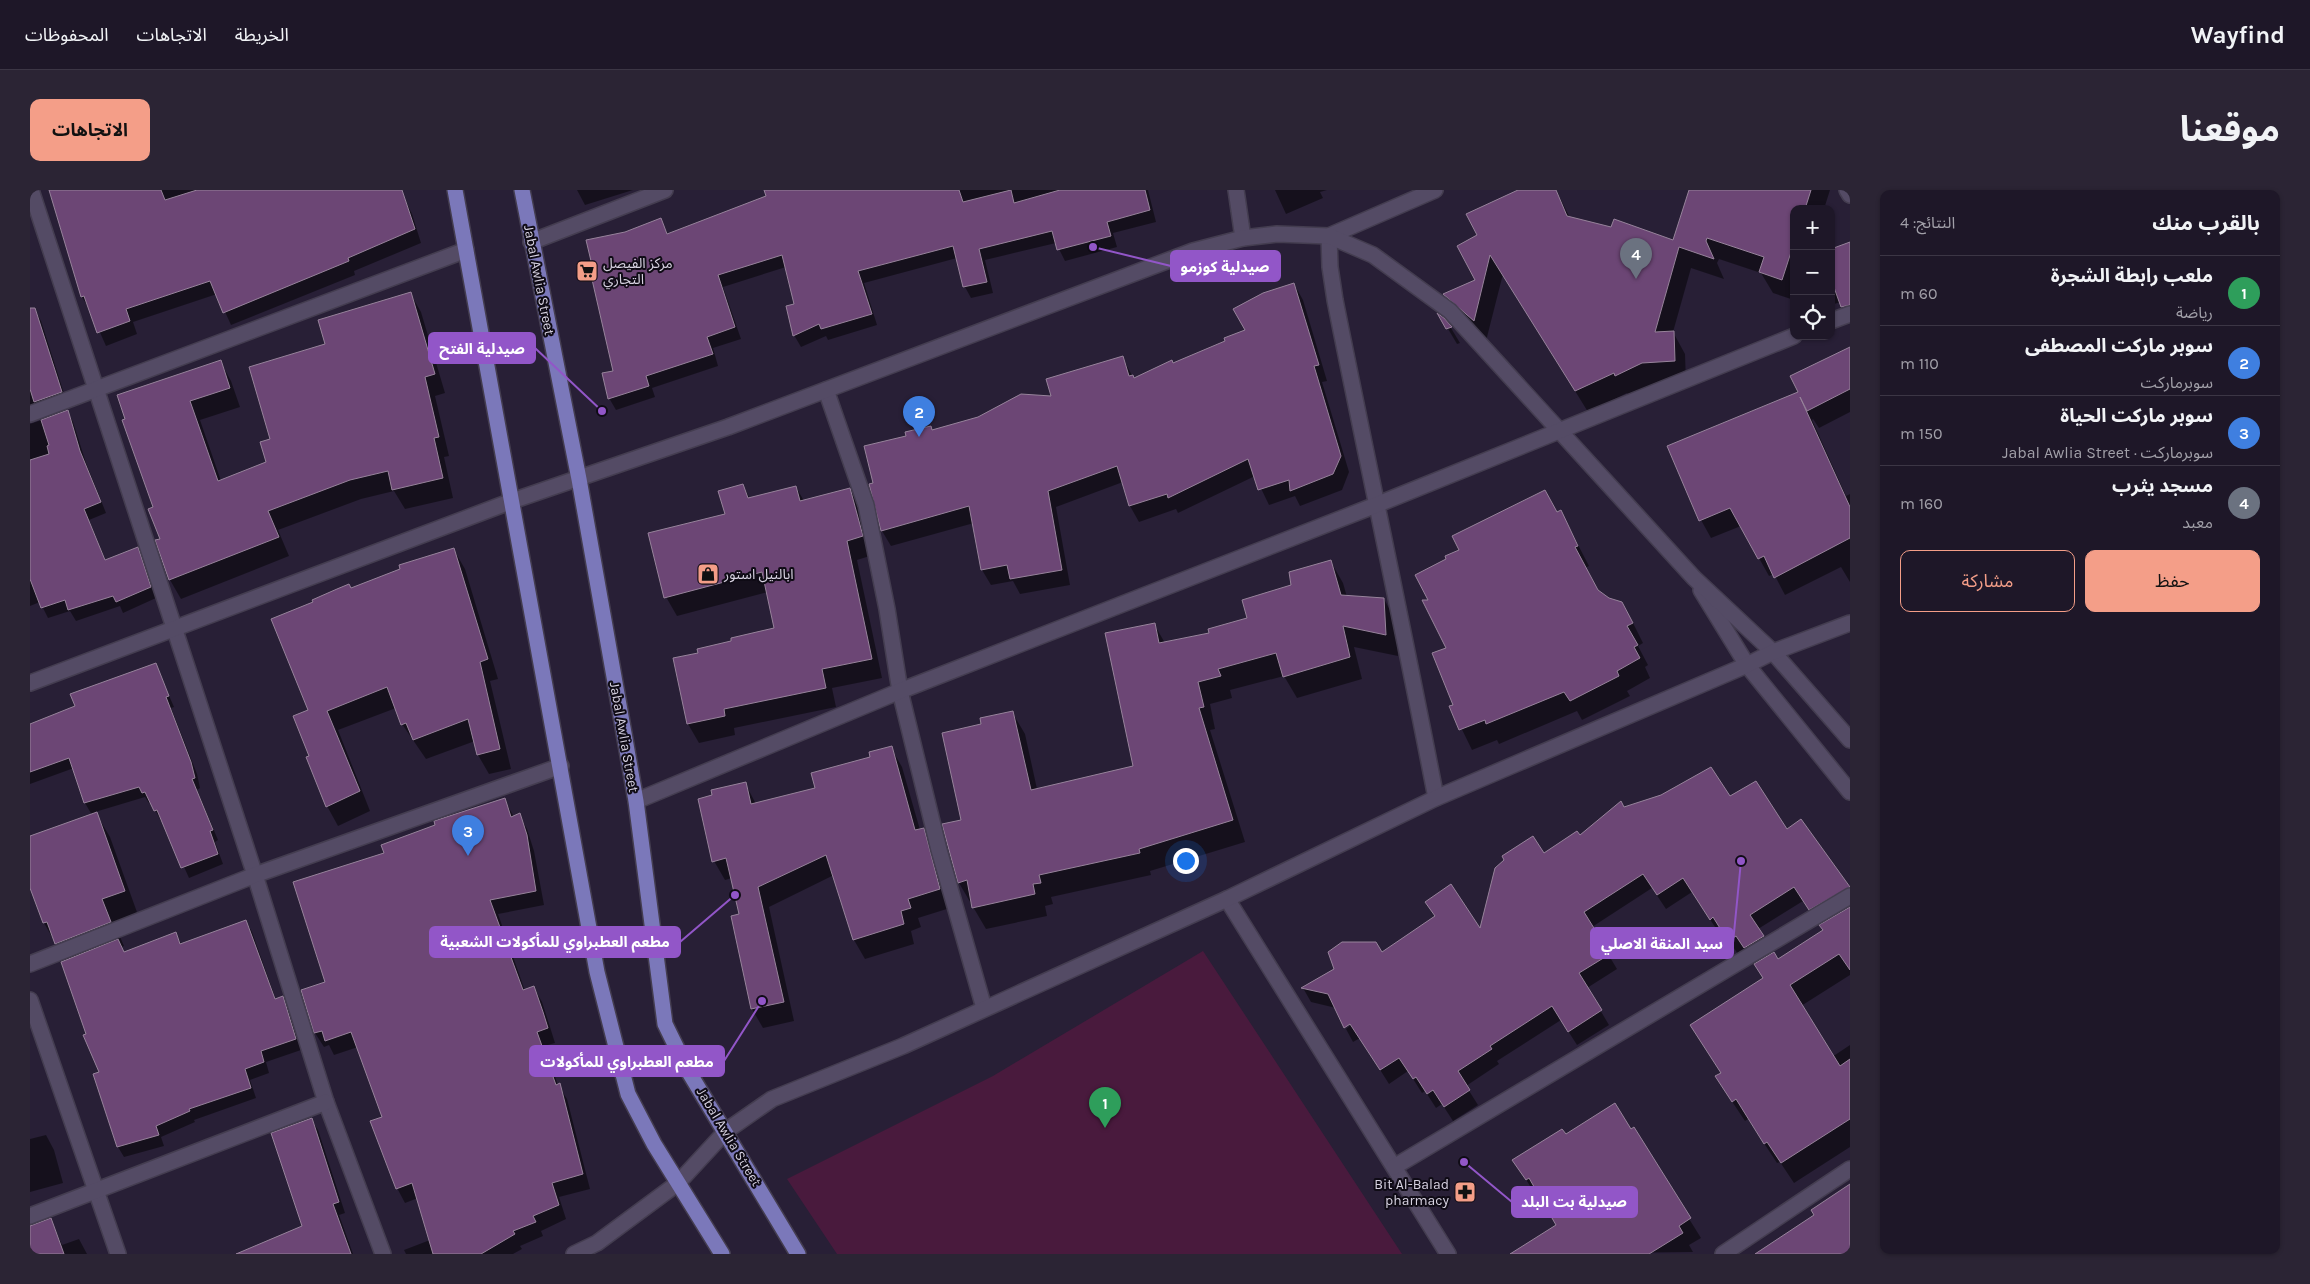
<!DOCTYPE html>
<html lang="ar">
<head>
<meta charset="utf-8">
<style>
  :root { --surface:#1e1728; --page:#2b2434; --text:#f1f3f6; --muted:#a19fa8; --line:#3c3645; --accent:#f49e88 }
  body { margin:0; font-family:Karla,"Noto Sans Arabic",sans-serif; background:var(--page); color:var(--text); direction:rtl }
  .controls { position:absolute; right:15px; top:15px; display:grid; overflow:hidden; border-radius:10px; box-shadow:0 1px 4px #0004 }
  .controls button { width:45px; height:45px; display:grid; place-items:center; padding:0; border:0; border-bottom:1px solid var(--line); background:var(--surface); color:var(--text); font:25px sans-serif }
  .you { position:absolute; left:1155px; top:670px; width:18px; height:18px; margin:-12px; border:4px solid #fff; border-radius:50%; background:#1a73e8; box-shadow:0 0 0 8px #1a73e833 }
  .badge { display:grid; place-items:center; width:32px; height:32px; border-radius:50%; background:var(--accent); color:#fff; font-size:16px; font-weight:700 }
  .pin { position:absolute; translate:-50% -41px; filter:drop-shadow(0 1px 2px #0008) }
  .pin::after { content:''; position:absolute; top:26px; width:18px; height:15px; background:inherit; clip-path:polygon(0 0,100% 0,50% 100%) }
  .list { margin:0; padding:0; list-style:none }
  h2 { display:flex; justify-content:space-between; align-items:center; height:65px; margin:0; padding:0 20px; font-size:21px }
  h2 small { font-size:16px; font-weight:400; color:var(--muted) }
  .list li { display:grid; grid-template-columns:32px 1fr auto; gap:15px; align-items:center; box-sizing:border-box; height:70px; padding:0 20px; border-top:1px solid var(--line) }
  .list b { display:block; font-size:19px; white-space:nowrap }
  .list p { margin:0; font-size:16px; white-space:nowrap; color:var(--muted) }
  .list em { font-size:16px; font-style:normal; color:var(--muted) }
  .actions { display:flex; gap:10px; padding:15px 20px }
  .actions a { flex:1; padding:11px 0; border:1px solid var(--accent); border-radius:10px; text-align:center; font-size:18px; color:var(--accent) }
  .actions .main { background:var(--accent); color:#111 }
  .icon { flex:none; width:28px; height:28px; fill:none; stroke:currentColor; stroke-width:2; stroke-linecap:round; stroke-linejoin:round }
  .map { position:relative; flex:none; width:1820px; height:1064px; overflow:hidden; direction:ltr; border-radius:10px }
  header { display:flex; align-items:center; gap:30px; box-sizing:border-box; height:70px; padding:0 25px; background:var(--surface); border-bottom:1px solid var(--line) }
  header strong { font-size:24px }
  nav { display:flex; gap:28px; margin-inline-start:auto; font-size:18px }
  .intro { display:flex; align-items:center; justify-content:space-between; box-sizing:border-box; height:120px; padding:0 30px }
  h1 { margin:0; font-size:35px }
  .button { padding:12px 22px; border-radius:10px; background:var(--accent); color:#111; font-size:18px; font-weight:700 }
  main { display:flex; gap:30px; padding:0 30px }
  aside { flex:1; background:var(--surface); border-radius:10px; box-shadow:0 1px 4px #0004 }
  .map>svg:first-child { display:block }
  .green { fill:#491a3d }
  .shadow { fill:#0007 }
  .building { fill:#6c4675; stroke:#97839b }
  .lines { fill:none; stroke-linecap:round; stroke-linejoin:round }
  .minor-casing { stroke:#443d50; stroke-width:18 }
  .major-casing { stroke:#443d50; stroke-width:18 }
  .minor { stroke:#544b65; stroke-width:15 }
  .major { stroke:#7b78ba; stroke-width:15 }
  .labels { text-anchor:middle; dominant-baseline:central; stroke-width:4; stroke-linejoin:round; paint-order:stroke }
  .poi-label { font-size:14px; fill:#d7d2e1; stroke:#0f0b15; text-anchor:start }
  .street-label { font-size:14px; fill:#d7d2e1; stroke:#0f0b15 }
  .leader { fill:none; stroke:#9256c8; stroke-width:2 }
  .callout-dot { fill:#9256c8; stroke:#0f0b15; stroke-width:2 }
  .callout { fill:#9256c8; stroke:#9256c8; stroke-width:2 }
  .callout-label { font-size:15px; text-anchor:middle; font-weight:bold; fill:#fff }
</style>
</head>
<body>
<header>
<strong>Wayfind</strong>
<nav><a>الخريطة</a><a>الاتجاهات</a><a>المحفوظات</a></nav>
</header>
<div class="intro"><h1>موقعنا</h1><a class="button">الاتجاهات</a></div>
<main>
<aside>
<h2>بالقرب منك<small>النتائج: 4</small></h2>
<ul class="list">
<li><span class="badge" style="background:#2e9e5b">1</span><div><b>ملعب رابطة الشجرة</b><p>رياضة</p></div><em>60 m</em></li>
<li><span class="badge" style="background:#3f7fe0">2</span><div><b>سوبر ماركت المصطفى</b><p>سوبرماركت</p></div><em>110 m</em></li>
<li><span class="badge" style="background:#3f7fe0">3</span><div><b>سوبر ماركت الحياة</b><p>سوبرماركت · Jabal Awlia Street</p></div><em>150 m</em></li>
<li><span class="badge" style="background:#6b7280">4</span><div><b>مسجد يثرب</b><p>معبد</p></div><em>160 m</em></li>
</ul>
<div class="actions"><a class="main">حفظ</a><a>مشاركة</a></div>
</aside>
<div class="map">
<svg width="1820" height="1064" viewBox="0 0 1820 1064">
  <rect width="100%" height="100%" fill="#281f36"/>
  <path class="green" d="M1173 761 1372 1064H807L757 989 963 886Z"/>
  <g class="shadow">
    <path d="M20 0H370L382 24 391 53 324 81 325 85 201 135 187 104 103 132 107 144 76 156 60 120 52 107 33 39Z"/>
    <path d="M547 0H603L555 15Z"/>
    <path d="M735 0H1118L1126 32 1083 43 1087 57 1035 71 1026 53 955 70 963 103 941 108 935 97 927 68 834 93 847 135 798 150 796 146 771 157 764 145 766 115 756 77 693 97 711 149 683 158 688 176 622 198 625 207 586 220 579 208 584 182 595 44 630 30 638 44 737 7Z"/>
    <path d="M1245 0H1297L1290 2 1293 8 1256 24Z"/>
    <path d="M1498 0H1526L1540 28 1643 52 1660 0H1800L1794 19H1764V110L1743 103 1731 83 1689 69 1687 73 1694 89 1661 78 1643 142 1655 164 1656 192 1625 194 1599 206 1597 203 1558 222 1473 84 1456 151 1427 126 1415 105 1447 91 1449 46Z"/>
    <path d="M1820 54V126L1811 112 1804 114 1801 110V61Z"/>
    <path d="M1264 94 1273 110 1297 191 1292 192 1319 282 1312 300 1270 316 1265 306 1239 315 1225 286 1148 323 1146 319 1109 332 1100 316 1093 292 1026 317 1040 395 990 404 983 391 961 395 952 380 944 333 861 356 852 341 840 295 844 294 878 247 901 237 903 241 1023 208 1092 167 1104 189 1144 174 1216 141Z"/>
    <path d="M380 103 391 122 415 203 405 206 419 266 414 267 423 308 375 319 364 301 331 309 248 340 259 366 151 409 140 390 127 351 131 349 125 317 93 231 190 171 201 191 210 217 170 230 191 291 238 273 242 249 297 154Z"/>
    <path d="M5 120 11 131 37 213 0 229V122Z"/>
    <path d="M1411 127 1421 138 1430 153 1427 154Z"/>
    <path d="M1820 157V222L1789 238 1783 229 1782 230 1816 306 1820 304V392L1811 377 1755 405 1744 384 1739 386 1711 336 1681 348 1671 330 1770 202Z"/>
    <path d="M37 221 43 232 56 273 76 323 59 330 76 371 107 359 114 370 126 408 93 423 90 416 46 431 40 421 18 428 10 412 0 416V234Z"/>
    <path d="M713 295 720 309 766 297 774 311 820 300 831 319 843 365 827 370 852 488 802 498 806 517 704 538 705 545 669 553 658 534 644 469 669 464 745 439 738 402 647 426 636 407 697 325Z"/>
    <path d="M1531 322 1559 376 1555 378 1568 402 1578 409 1591 413 1603 433 1613 453 1608 456 1618 475 1615 477 1620 488 1597 501 1600 506 1552 530 1547 521 1469 554 1467 550 1442 560 1421 517 1425 516 1418 459 1400 412Z"/>
    <path d="M424 360 435 379 468 489 460 491 481 579 459 584 448 565 445 551 396 569 372 534 366 518 308 540 340 621 308 636 297 616 280 566V520L321 399Z"/>
    <path d="M1301 372 1313 393 1317 407 1354 409 1366 431 1368 466 1324 457 1332 489 1267 508 1254 486 1200 500 1202 508 1180 514 1185 539 1180 540 1215 652 1120 681 1121 685 1021 707 1023 714 1015 716 1017 726 956 739 929 693 933 631 953 535 982 522 995 544 1007 599 1104 577 1124 434 1135 453 1181 444 1218 429Z"/>
    <path d="M125 474 144 517 141 518 167 584 170 598 167 600 188 650 185 652 193 674 159 688 133 630 131 631 121 612 119 613 115 607 65 622 80 647 108 725 84 733 94 756 91 757 94 763 145 743 152 755 216 731 222 742 246 810 252 808 258 818 271 860 236 872 239 883 220 890 226 908 164 930 165 932 131 947 134 956 94 967 88 957 70 883 36 771 14 733 0 694V647L62 625 55 613 44 578 0 594V535L46 516Z"/>
    <path d="M861 558 872 577 890 640 893 639 904 659 920 718 888 728 891 737 881 741 884 754 835 769 824 750 804 685 739 717 764 831 733 838 722 819 710 725 702 688 695 690 684 671 715 593 726 614 787 599Z"/>
    <path d="M1700 608 1757 640 1771 631 1820 697V714L1788 733 1773 711 1728 739 1741 761 1708 764 1692 741 1689 743 1662 702 1636 719 1622 698 1562 737 1587 779 1557 798 1579 835 1547 855 1531 830 1467 871 1469 874 1436 896 1448 915 1423 931 1412 914 1406 918 1395 901 1392 903 1378 881 1359 894 1330 848 1323 852 1316 839 1326 831 1306 818 1281 812 1273 798 1352 763 1405 727 1397 712 1451 741 1514 664 1549 647 1594 618Z"/>
    <path d="M474 609 484 627 489 625 497 639 504 661 514 715 468 724 495 801 504 798 512 812 520 837 525 853 514 856 528 895 537 909 560 999 529 1007 536 1029 511 1041 513 1046 490 1056 492 1059 483 1064H376L374 1060 400 1050 388 1008 375 1013 367 998 354 927 328 857 304 865 299 855 294 857 285 843 272 801 296 793 356 664Z"/>
    <path d="M1820 718V785L1771 816 1802 867 1820 855V957L1764 993 1750 972 1747 973 1718 929 1715 931 1699 907 1692 884 1734 789 1748 771 1794 741Z"/>
    <path d="M281 929 288 940 315 1023 309 1025 323 1064H209L274 1037Z"/>
    <path d="M1603 939 1671 1048 1659 1055 1663 1062 1503 1064 1528 1036 1511 1007 1508 1009 1484 970 1536 946Z"/>
    <path d="M16 945 24 960 33 993 0 1002V949Z"/>
    <path d="M21 1030 32 1055 49 1049 57 1064H0V1037Z"/>
  </g>
  <g class="building">
    <path d="M19 0H131L135 10 167 0H372L385 39 318 68 319 71 193 123 180 91 96 119 100 131 67 143 54 106 51 107Z"/>
    <path d="M734 0H929L933 12 981 0 984 13 1030 0H1115L1120 20 1077 32 1081 46 1027 60 1022 41 949 59 957 92 933 97 923 56 828 81 842 124 791 139 789 134 763 146 756 116 764 114 752 65 688 85 705 137 677 147 683 164 616 186 619 196 578 209 572 183 583 181 558 72 561 71 556 50 595 42 631 28 637 44 736 6Z"/>
    <path d="M1488 0H1526L1537 26 1581 37 1584 29 1643 50 1659 0H1781L1775 19H1764V53L1752 90 1729 82 1734 67 1677 48 1676 51 1684 69 1649 57 1625 142 1644 141 1645 171 1612 173 1585 186 1584 183 1545 201 1460 65 1444 131 1413 104 1445 90 1427 56 1447 45 1436 24Z"/>
    <path d="M1820 52V115L1811 117 1801 89V59Z"/>
    <path d="M1264 93 1289 175 1284 176 1311 266 1303 284 1260 301 1259 290 1228 300 1218 269 1138 308 1137 304 1099 316 1087 276 1018 301 1032 380 980 389 977 375 951 380 939 316 851 341 839 294 843 293 834 256 876 246 875 242 901 236 902 240 948 227 991 204 1021 206 1016 189 1093 166 1099 186 1103 185 1104 188 1142 170 1143 173 1195 151 1194 148 1215 140 1203 119 1233 103Z"/>
    <path d="M381 102 405 184 395 187 409 247 404 248 413 288 362 300 358 281 320 290 238 321 249 347 139 390 125 350 130 349 118 319 123 317 92 230 95 229 87 205 191 170 200 198 160 211 188 291 236 272 230 252 240 249 219 177 295 154 288 130Z"/>
    <path d="M0 118H5L32 202 4 212 0 199Z"/>
    <path d="M1407 123 1414 128 1422 137 1416 139Z"/>
    <path d="M1820 157V199L1777 221 1770 207 1820 317V348L1744 388 1734 366 1728 369 1700 318 1669 331 1637 256 1768 202 1760 186Z"/>
    <path d="M38 220 50 261 71 312 54 319 75 370 108 357 121 397 86 412 83 406 38 420 35 410 11 418 0 389V270L19 264 17 256 19 255 11 230Z"/>
    <path d="M713 294 718 308 766 296 770 311 820 298 833 346 817 351 842 469 792 479 796 498 694 519 695 526 657 534 643 468 668 463 667 459 701 451V448L744 438 732 382 634 408 618 343 695 324 688 301Z"/>
    <path d="M1515 300 1527 322 1531 320 1548 356 1545 357 1568 400 1579 408 1592 412 1603 433 1597 436 1608 455 1604 457 1610 468 1587 481 1589 486 1540 511 1534 502 1456 534 1455 530 1429 540 1419 516 1423 515 1402 463 1416 458 1392 410H1398L1385 385 1416 369 1415 366 1429 360 1422 346Z"/>
    <path d="M424 358 458 469 450 472 470 559 447 565 438 529 383 550 376 533 371 535 357 497 297 521 330 601 296 617 276 567 279 566 263 526 278 520 241 429 283 412 282 410 307 399 319 394 321 398 370 379 369 375Z"/>
    <path d="M1301 370 1311 405 1354 408 1356 445 1313 436 1320 467 1253 487 1246 463 1188 479 1191 486 1168 492 1174 517 1169 518 1203 630 1109 659 1110 663 1009 685 1011 693 1003 694 1005 704 942 718 937 690 928 693 912 634 931 630 912 543 951 534 950 528 983 521 1001 600 1103 576 1075 443 1125 433 1129 453 1179 443 1178 439 1217 428 1212 410 1261 395 1259 382Z"/>
    <path d="M126 473 139 506 136 507 161 572 165 588 162 589 183 640 180 641 188 664 151 678 127 620 124 621 115 602 112 603 109 597 54 613 39 568 0 582V534L45 516 40 504Z"/>
    <path d="M862 556 885 640 894 638 910 699 878 709 881 718 871 721 874 734 823 750 796 665 728 697 754 812 721 819 701 726 709 724 696 668 682 672 668 609 682 605 681 600 716 592 721 614 785 598 781 583 840 567 839 562Z"/>
    <path d="M1681 577 1700 606 1726 591 1757 639 1771 629 1820 697 1779 720 1764 697 1720 725 1734 746 1714 758 1706 746 1698 751 1683 727 1680 730 1653 688 1627 705 1613 684 1554 722 1580 764 1549 783 1572 820 1538 842 1522 816 1460 856 1462 859 1428 881 1440 900 1414 917 1403 900 1397 904 1386 887 1383 889 1369 868 1350 880 1320 834 1314 838 1298 804 1271 798 1304 779 1298 762 1312 752H1346L1352 762 1405 726 1395 712 1421 694 1450 738 1465 678 1474 670 1472 666 1503 646 1514 663 1547 641 1550 645 1591 611 1594 617 1631 605Z"/>
    <path d="M475 608 481 627 490 623 497 645 506 701 460 710 493 800 504 796 513 822 518 838 507 842 526 895 530 893 553 984 522 993 529 1015 503 1026 506 1032 483 1041 485 1044 451 1064H403L382 993 366 999 340 931 352 927 321 842 295 851 292 841 284 843 271 800 295 792 263 692 354 663 351 655 405 635 404 631Z"/>
    <path d="M67 622 95 701 72 709 81 732 25 754 17 732 13 733 0 698V646Z"/>
    <path d="M1820 717V780L1809 764 1760 795 1810 876 1820 869V929L1751 973 1737 952 1734 954 1706 909 1702 912 1685 886 1691 883 1660 835 1733 788 1724 774 1744 762 1748 769 1793 740 1789 735Z"/>
    <path d="M216 730 245 809 253 806 266 849 231 861 234 872 215 879 221 898 159 919 160 921 126 936 129 945 87 957 63 884 69 882 53 845 56 844 31 772 88 749 94 762 146 742 150 754Z"/>
    <path d="M1585 913 1601 939 1604 937 1661 1028 1649 1036 1653 1043 1619 1064H1480L1526 1035 1499 988 1496 990 1482 970 1532 939 1536 944Z"/>
    <path d="M282 928 309 1012 303 1014 321 1064H206L272 1036 241 943Z"/>
    <path d="M1820 994V1064H1725L1784 1025 1781 1020Z"/>
    <path d="M21 1028 34 1064H0V1036Z"/>
  </g>
  <g class="lines">
    <g class="minor-casing">
      <g id="minor">
        <path d="M1 0 225 685 296 912 353 1064"/>
        <path d="M1206 0 1213 48"/>
        <path d="M1817 0 1820 5"/>
        <path d="M1299 46 1300 77 1305 110C1338 276 1374 441 1406 608"/>
        <path d="M1299 46 1405 0"/>
        <path d="M501 52 635 0"/>
        <path d="M1801 131 1820 124"/>
        <path d="M796 200 836 315 857 419 870 501 909 660 954 818"/>
        <path d="M0 224 436 60"/>
        <path d="M1671 400 1717 475 1820 602"/>
        <path d="M0 493 482 311 698 237 1163 61 1213 48 1247 44 1299 46 1343 65 1420 121 1664 388 1743 462 1820 550"/>
        <path d="M606 611 870 501 1346 315 1764 146"/>
        <path d="M1197 709 1418 1064"/>
        <path d="M0 774 225 685 531 576"/>
        <path d="M0 810 88 1064"/>
        <path d="M1364 977 1820 706"/>
        <path d="M0 1026 296 912"/>
        <path d="M544 1064 567 1053 648 993 696 941 742 909 873 856 1197 709 1406 608 1717 475 1743 462 1820 433"/>
        <path d="M1693 1064 1820 979"/>
      </g>
    </g>
    <g class="major-casing">
      <g id="major">
        <path d="M425 0 567 782 598 904 624 954 692 1064"/>
        <path d="M492 0 549 289 606 611 635 834 657 879 768 1064"/>
      </g>
    </g>
    <use href="#minor" class="minor"/>
    <use href="#major" class="major"/>
  </g>
  <defs>
    <g id="supermarket-square" transform="scale(1.125)"><rect x="-9" y="-9" width="18" height="18" rx="4" fill="#f49e88" stroke="#0f0b15"/><path d="M-6-5.5h2.5l.6 2H6L4.5 2H-2.5L-4.4-4H-6ZM-1.5 3.2a1.3 1.3 0 1 0 .1 0ZM3 3.2a1.3 1.3 0 1 0 .1 0Z" fill="#111"/></g>
    <g id="shop-square" transform="scale(1.125)"><rect x="-9" y="-9" width="18" height="18" rx="4" fill="#f49e88" stroke="#0f0b15"/><path d="M-5-2.5h2.3a2.7 3.5 0 0 1 5.4 0H5L5.5 6h-11ZM-1.5-2.5h3a1.5 2.3 0 0 0-3 0Z" fill="#111"/></g>
    <g id="pharmacy-square" transform="scale(1.125)"><rect x="-9" y="-9" width="18" height="18" rx="4" fill="#f49e88" stroke="#0f0b15"/><path d="M-2-6h4v4h4v4h-4v4h-4v-4h-4v-4h4Z" fill="#111"/></g>
  </defs>
  <g fill-rule="evenodd">
    <use href="#supermarket-square" x="557" y="81"/>
    <use href="#shop-square" x="678" y="384"/>
    <use href="#pharmacy-square" x="1435" y="1002"/>
  </g>
  <g class="labels">
    <g class="poi-label">
      <text x="573" y="73">مركز الفيصل<tspan x="573" dy="16">التجاري</tspan></text>
      <text x="694" y="384">ابالنيل استور</text>
      <text x="1419" y="994" text-anchor="end">Bit Al-Balad<tspan x="1419" dy="16">pharmacy</tspan></text>
    </g>
    <g class="street-label">
      <text transform="translate(509 90) rotate(79)">Jabal Awlia Street</text>
      <text transform="translate(594 547) rotate(80)">Jabal Awlia Street</text>
      <text transform="translate(699 947) rotate(59)">Jabal Awlia Street</text>
    </g>
  </g>
  <path class="leader" d="M1063 57L1141 76M572 221L505 158M705 705L650 752M1711 671L1703 753M732 811L694 871M1434 972L1482 1012"/>
  <g class="callout-dot">
    <circle cx="1063" cy="57" r="5"/>
    <circle cx="572" cy="221" r="5"/>
    <circle cx="705" cy="705" r="5"/>
    <circle cx="1711" cy="671" r="5"/>
    <circle cx="732" cy="811" r="5"/>
    <circle cx="1434" cy="972" r="5"/>
  </g>
  <g class="callout">
    <rect x="1141" y="61" width="109" height="30" rx="5"/>
    <rect x="399" y="143" width="106" height="30" rx="5"/>
    <rect x="400" y="737" width="250" height="30" rx="5"/>
    <rect x="1561" y="738" width="142" height="30" rx="5"/>
    <rect x="500" y="856" width="194" height="30" rx="5"/>
    <rect x="1482" y="997" width="125" height="30" rx="5"/>
  </g>
  <g class="callout-label">
    <text x="1195" y="82">صيدلية كوزمو</text>
    <text x="452" y="164">صيدلية الفتح</text>
    <text x="525" y="757">مطعم العطبراوي للمأكولات الشعبية</text>
    <text x="1632" y="759">سيد المنقة الاصلي</text>
    <text x="597" y="877">مطعم العطبراوي للمأكولات</text>
    <text x="1544" y="1017">صيدلية بت البلد</text>
  </g>
</svg>
<div class="controls">
<button>+</button>
<button>−</button>
<button><svg class="icon" aria-label="locate" viewBox="0 0 24 24"><circle cx="12" cy="12" r="6"/><path d="M12 2v4M12 18v4M2 12h4M18 12h4"/></svg></button>
</div>
<div class="you"></div>
<div class="pin badge" style="left:1075px;top:938px;background:#2e9e5b">1</div>
<div class="pin badge" style="left:889px;top:247px;background:#3f7fe0">2</div>
<div class="pin badge" style="left:438px;top:666px;background:#3f7fe0">3</div>
<div class="pin badge" style="left:1606px;top:89px;background:#6b7280">4</div>
</div>
</main>
</body>
</html>
